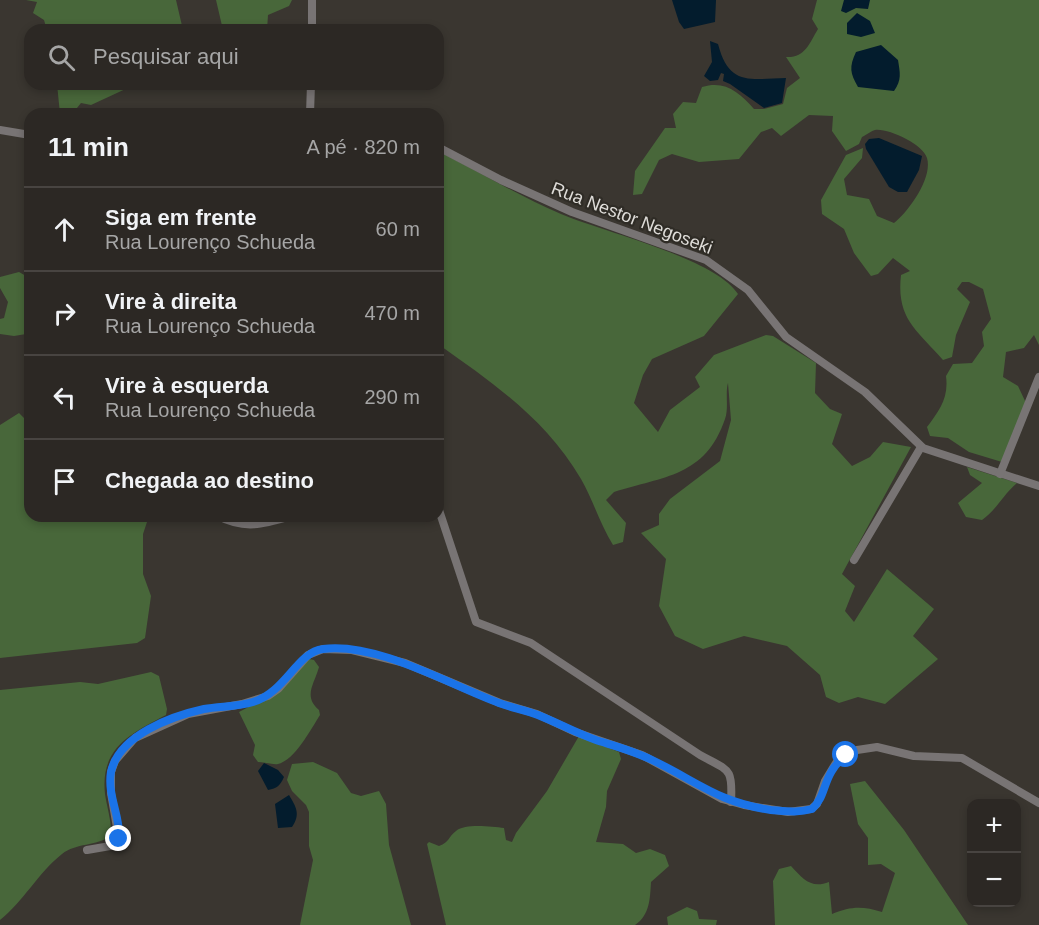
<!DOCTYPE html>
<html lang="pt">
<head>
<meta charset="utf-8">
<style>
  :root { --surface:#2c2824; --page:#34302c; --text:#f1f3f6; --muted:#a6a6a6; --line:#484441 }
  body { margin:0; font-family:Helvetica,sans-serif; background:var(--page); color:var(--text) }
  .controls { position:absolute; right:18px; bottom:18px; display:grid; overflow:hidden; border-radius:12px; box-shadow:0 3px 9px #0003 }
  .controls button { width:54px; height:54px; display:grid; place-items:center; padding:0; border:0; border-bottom:2px solid var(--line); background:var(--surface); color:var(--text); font:30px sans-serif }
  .stop { position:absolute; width:18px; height:18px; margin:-14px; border:4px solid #1a73e8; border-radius:50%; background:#fff }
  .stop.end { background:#1a73e8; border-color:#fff; box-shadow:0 2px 6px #0008 }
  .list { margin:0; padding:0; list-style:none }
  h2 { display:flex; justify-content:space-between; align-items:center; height:78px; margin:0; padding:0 24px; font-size:26px }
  h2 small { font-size:20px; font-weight:400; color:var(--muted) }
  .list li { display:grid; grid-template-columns:39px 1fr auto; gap:18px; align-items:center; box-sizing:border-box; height:84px; padding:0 24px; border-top:2px solid var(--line) }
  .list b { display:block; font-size:22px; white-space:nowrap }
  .list p { margin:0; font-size:20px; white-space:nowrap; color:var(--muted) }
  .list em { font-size:20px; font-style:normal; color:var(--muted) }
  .icon { flex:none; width:33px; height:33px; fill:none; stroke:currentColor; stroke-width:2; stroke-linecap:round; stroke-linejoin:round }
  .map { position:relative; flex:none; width:1039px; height:925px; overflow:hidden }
  .search { position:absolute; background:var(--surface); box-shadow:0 3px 9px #0003; left:24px; top:24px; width:420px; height:66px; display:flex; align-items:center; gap:15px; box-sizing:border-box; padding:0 21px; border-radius:18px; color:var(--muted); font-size:22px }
  .panel { position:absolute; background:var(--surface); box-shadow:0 3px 9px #0003; left:24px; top:108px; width:420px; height:414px; border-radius:18px }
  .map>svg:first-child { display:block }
  .forest { fill:#48673a }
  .water { fill:#031c2d }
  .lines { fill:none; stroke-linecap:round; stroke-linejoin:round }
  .minor { stroke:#787474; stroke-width:8 }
  .route { stroke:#1a73e8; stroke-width:8 }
  .labels { text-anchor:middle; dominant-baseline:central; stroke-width:4.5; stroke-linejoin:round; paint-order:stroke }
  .street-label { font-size:18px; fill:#dedcd8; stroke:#2f2c26 }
</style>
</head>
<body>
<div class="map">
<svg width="1039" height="925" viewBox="0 0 1039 925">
  <rect width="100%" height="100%" fill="#3a3630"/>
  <g class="forest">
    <path d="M26 0H176L183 30H47L44 20 33 13 37 2Z"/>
    <path d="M216 0H292L289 6 268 15 267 30H223Z"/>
    <path d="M817 0H1039V345L1034 335 1024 348 1006 352 1003 377 1018 386 1026 403 1002 462 969 452 948 438 930 436 927 427C939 411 949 398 946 376L953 364 972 363 984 346 982 332 991 319 983 289 969 282H962L957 289 970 302 956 335 952 357 943 360C917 330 896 319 901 275L910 271 893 258 878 274 871 276 854 253 844 229 822 214 821 200 846 155 863 148 862 158 844 179 847 195 869 199 877 216 894 223C908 212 933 178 927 158 923 144 888 128 875 130 871 131 866 135 862 137L859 144 846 151 832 131 833 116 809 115 781 136 772 128 761 132 739 159 699 162 672 154 659 160 642 194 633 195 635 171 665 128H676L673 114 683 102 696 103 702 87C725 80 739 92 754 109H764L783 104 787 88 800 78 786 57C805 58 809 44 818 29L812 19Z"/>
    <path d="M57 84H184L174 87 132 86 91 105 81 103 72 114H60Z"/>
    <path d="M438 151C479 172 519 196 561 214 603 232 715 258 738 294L704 336 652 359 643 375 634 403 658 432 670 410 700 387 695 377 714 355 766 335 773 336 816 363 815 393 830 409 842 414 832 444 852 466 870 457 883 442 911 447 842 574 855 586 845 611 854 622 887 569 934 609 913 636 938 659 885 704 858 697 839 703 826 697 820 675 787 646 744 636 703 649 675 636 659 606 666 559 641 533 659 525V514L670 499 720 461 731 420 728 383C725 393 729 408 725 419 705 477 664 476 614 492L606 500 626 523 623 542 613 545C600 524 593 500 581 479 545 418 494 384 438 344Z"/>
    <path d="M19 272 26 276 30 287V348L26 334 14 336 0 334V319L4 318 8 302 0 288V277Z"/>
    <path d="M19 413 30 424V516H149L143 534V574L151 596 145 638 137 643 0 658V425Z"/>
    <path d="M967 467 1017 483C1002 496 999 507 982 520L966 517 958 503 982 483 970 475Z"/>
    <path d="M309 659 314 660 319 667C314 685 303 696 319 710L320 715C311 729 295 760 278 764 273 765 264 762 258 762L253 755 255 745 239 712 283 689Z"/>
    <path d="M151 672 159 676 167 709 166 715C130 734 100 748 105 794 107 808 112 822 111 836 96 846 76 843 62 854 38 873 23 902 0 920V690L80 682 98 684Z"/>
    <path d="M579 736 619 752 621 759 607 791 606 807 596 842 623 844 636 853 650 849 665 855 669 866 651 882C650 898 650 915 635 925H446L427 844 429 842 439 846C450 842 448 837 456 831 466 823 492 827 504 828L506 840 512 842 516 833 547 791Z"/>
    <path d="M313 762 337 773 351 793 361 796 379 791 386 804 389 845 411 925H300L313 860 309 846V812L306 805 292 791 287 780 292 764Z"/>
    <path d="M865 781 904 830 968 925H775L773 881 779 869 791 866C803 879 811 889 829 882L832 914C851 906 863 906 882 912L895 873 881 864 868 865V838L858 824 850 784Z"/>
    <path d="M687 907 697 911 699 919 717 920 716 925H668L667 917Z"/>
  </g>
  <g class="water">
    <path d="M672 0H716L715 22 684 29 679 22Z"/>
    <path d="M844 0H870L868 9 856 8 846 13 841 11Z"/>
    <path d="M857 13 870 21 875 33 861 37 847 34V23Z"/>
    <path d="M710 41 718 44C729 86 749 79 786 78L782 103 764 108 730 84 723 81 724 74 721 73 718 80 710 81 704 76 712 62Z"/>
    <path d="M881 45 898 60C900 73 902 80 894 91L858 87C850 73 849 67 856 52Z"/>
    <path d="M879 138 922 156 919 170 907 192H898L889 187 866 149 865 144 869 139Z"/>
    <path d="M264 763 278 770 284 777C280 786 277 788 268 790L258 771Z"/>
    <path d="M289 795C296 807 301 814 292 827L278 828 275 804Z"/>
  </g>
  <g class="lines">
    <g class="minor">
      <path d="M312 30V0"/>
      <path d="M310 114 311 84"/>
      <path d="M0 130 30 135"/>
      <path d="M438 147 501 180 572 212 706 260 748 290 786 337 865 392 923 448 1039 486"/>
      <path d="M1000 474 1039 377"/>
      <path d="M438 507 476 622 531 643 700 755C729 771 733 767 731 802"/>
      <path d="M218 516C245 530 264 524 291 516"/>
      <path d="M854 560 921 447"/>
      <path d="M87 850 116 845 119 839 111 793V772L115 761 135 738 188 714 242 704 268 696 278 689 308 655 323 649 352 650 405 663 500 703 537 714 575 732 642 755 722 799 744 805 788 812 811 809 817 804 825 781 836 763 857 750 877 747 914 756 962 758 1039 803"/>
    </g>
  </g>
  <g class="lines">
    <path class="route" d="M119 839C121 817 107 796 111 772 119 735 172 716 204 709 220 706 237 707 253 702 286 692 297 652 323 649 377 642 450 685 499 703 512 708 526 710 538 715 558 723 576 733 596 740 615 746 634 751 652 760 698 782 717 802 771 810 785 811 798 813 812 809 828 795 821 775 846 755"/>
  </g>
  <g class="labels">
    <g class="street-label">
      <text transform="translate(632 218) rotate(21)">Rua Nestor Negoseki</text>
    </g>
  </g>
</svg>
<div class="controls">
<button>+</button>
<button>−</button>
</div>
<div class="stop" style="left:846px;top:755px"></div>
<div class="stop end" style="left:119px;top:839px"></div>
<div class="search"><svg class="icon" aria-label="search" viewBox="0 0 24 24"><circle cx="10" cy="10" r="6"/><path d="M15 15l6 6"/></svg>Pesquisar aqui</div>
<section class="panel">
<h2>11 min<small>A pé · 820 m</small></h2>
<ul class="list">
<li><svg class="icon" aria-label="ahead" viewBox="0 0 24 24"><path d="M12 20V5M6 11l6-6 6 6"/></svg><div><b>Siga em frente</b><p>Rua Lourenço Schueda</p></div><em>60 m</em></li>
<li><svg class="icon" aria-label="right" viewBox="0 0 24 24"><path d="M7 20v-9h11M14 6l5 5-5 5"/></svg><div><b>Vire à direita</b><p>Rua Lourenço Schueda</p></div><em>470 m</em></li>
<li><svg class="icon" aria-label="left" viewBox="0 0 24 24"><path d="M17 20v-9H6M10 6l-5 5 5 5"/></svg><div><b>Vire à esquerda</b><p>Rua Lourenço Schueda</p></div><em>290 m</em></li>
<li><svg class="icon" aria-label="arrive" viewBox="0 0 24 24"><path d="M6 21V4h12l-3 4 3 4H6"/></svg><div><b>Chegada ao destino</b></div></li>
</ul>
</section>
</div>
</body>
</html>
